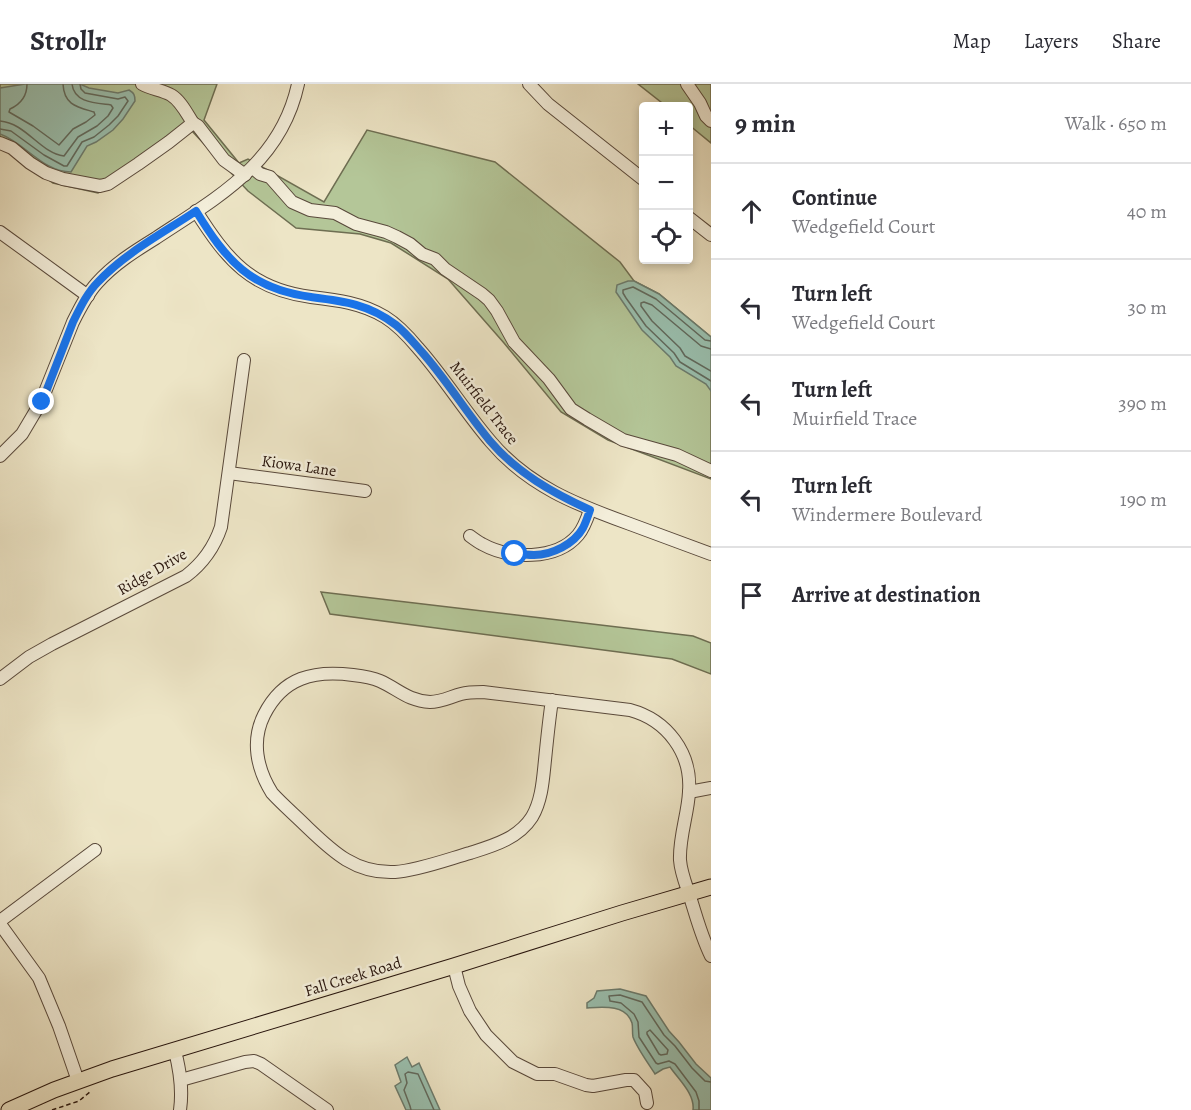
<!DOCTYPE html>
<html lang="en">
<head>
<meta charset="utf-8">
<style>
  :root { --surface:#fff; --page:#f7f7f7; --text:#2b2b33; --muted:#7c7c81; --line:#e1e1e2 }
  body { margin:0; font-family:Alegreya,serif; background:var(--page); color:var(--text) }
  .controls { position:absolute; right:18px; top:18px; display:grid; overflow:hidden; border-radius:6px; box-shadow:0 3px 9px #0003 }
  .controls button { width:54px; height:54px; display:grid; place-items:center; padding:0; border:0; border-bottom:2px solid var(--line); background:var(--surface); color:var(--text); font:30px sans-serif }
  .stop { position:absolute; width:18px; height:18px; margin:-14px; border:4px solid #1a73e8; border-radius:50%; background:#fff }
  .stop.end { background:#1a73e8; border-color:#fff; box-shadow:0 2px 6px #0008 }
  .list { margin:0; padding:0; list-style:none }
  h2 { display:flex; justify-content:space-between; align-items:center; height:78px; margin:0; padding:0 24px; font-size:26px }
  h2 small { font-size:20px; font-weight:400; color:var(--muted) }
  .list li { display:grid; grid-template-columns:39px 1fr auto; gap:18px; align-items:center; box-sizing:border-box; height:96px; padding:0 24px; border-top:2px solid var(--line) }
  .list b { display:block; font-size:22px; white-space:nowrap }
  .list p { margin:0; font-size:20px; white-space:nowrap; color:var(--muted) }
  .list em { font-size:20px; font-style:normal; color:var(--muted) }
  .icon { flex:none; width:33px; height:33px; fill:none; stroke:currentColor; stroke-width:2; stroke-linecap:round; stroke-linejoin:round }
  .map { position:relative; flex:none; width:711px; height:1026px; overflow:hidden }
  header { display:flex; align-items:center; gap:36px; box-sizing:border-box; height:84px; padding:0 30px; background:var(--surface); border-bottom:2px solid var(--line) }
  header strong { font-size:28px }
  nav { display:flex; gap:33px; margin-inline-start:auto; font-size:21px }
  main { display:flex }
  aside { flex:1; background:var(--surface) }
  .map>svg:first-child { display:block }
  .green { fill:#b4c698; stroke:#6e6e52; stroke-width:1.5 }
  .water { fill:#9ac0af; stroke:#6c7c6e; stroke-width:1.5 }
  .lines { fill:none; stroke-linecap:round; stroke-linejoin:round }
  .shore { stroke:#616a5e; stroke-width:1.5 }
  .minor-casing { stroke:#59493b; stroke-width:14 }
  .major-casing { stroke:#28150d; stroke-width:17 }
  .path { stroke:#28150d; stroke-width:1.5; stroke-dasharray:4.5 3; stroke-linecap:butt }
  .minor { stroke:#f3eeda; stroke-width:12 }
  .major { stroke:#ede5c6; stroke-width:15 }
  .route { stroke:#1a73e8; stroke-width:8 }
  .labels { text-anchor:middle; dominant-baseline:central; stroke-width:5; stroke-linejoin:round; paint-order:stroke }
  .street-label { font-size:16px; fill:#28150d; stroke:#f3eeda }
</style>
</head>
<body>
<header>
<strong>Strollr</strong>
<nav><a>Map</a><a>Layers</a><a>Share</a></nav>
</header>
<main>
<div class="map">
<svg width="711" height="1026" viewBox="0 0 711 1026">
  <rect width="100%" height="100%" fill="#ede5c6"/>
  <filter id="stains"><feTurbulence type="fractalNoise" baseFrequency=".00333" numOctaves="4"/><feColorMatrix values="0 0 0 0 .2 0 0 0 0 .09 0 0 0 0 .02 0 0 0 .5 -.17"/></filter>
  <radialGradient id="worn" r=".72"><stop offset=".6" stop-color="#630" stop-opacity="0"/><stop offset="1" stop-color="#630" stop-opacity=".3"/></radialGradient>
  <g class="green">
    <path d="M0 0H217L204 36 239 79 248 75 324 118 367 46 495 78 620 178 634 197 659 210 711 253V395L608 356 561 328 504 259 448 195 391 159 360 150 296 144 248 107 191 46 147 80 98 109 53 99 11 69 0 65Z"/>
    <path d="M638 0H711V59L689 41 688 22H666Z"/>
    <path d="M321 508 693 552 711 559V590L672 575 330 530Z"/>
  </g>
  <g class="water">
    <path d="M25 0H80L89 4 118 9 129 6C134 9 135 11 135 17L123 35 113 46 96 58 87 62 71 88C43 88 25 59 0 50V4Z"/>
    <path d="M628 197H634L659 210 711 253V307L706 300 676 282 670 273 642 246 616 208 617 201Z"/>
    <path d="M620 905 646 912 669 947 679 958 696 980 711 994V1026H693C695 1010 679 996 670 983L663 985 655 990C648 979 637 964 633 953 632 948 633 943 632 939 626 920 602 923 587 924V919L594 914 597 907Z"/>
    <path d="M407 973 412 983 419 979 440 1026H406L395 1002 401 998 395 981Z"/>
  </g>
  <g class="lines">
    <g class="shore">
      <path d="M27 0C27 12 21 20 10 25L9 28 33 42 59 61 73 45 86 38 95 31 94 28C77 23 64 21 63 0"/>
      <path d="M0 37C26 39 40 69 64 72L78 53 97 42 108 32 113 24 111 21C96 19 74 19 72 0"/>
      <path d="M0 45 11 47 44 71 64 82H67L82 58 94 53 109 41 118 32 128 17 125 13 118 15 85 9 81 5 80 0"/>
      <path d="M711 257 705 256 656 215 633 203 623 206V209L626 214 646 242 674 269 680 278 711 297"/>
      <path d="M711 265 701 262 652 221 644 218 641 219V222L652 237 680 264 685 272 711 287"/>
      <path d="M650 946 668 966 667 970 661 971 659 970 647 950V948Z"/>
      <path d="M411 1026 410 1022 404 1006 407 999 405 990 408 988 418 990 434 1026"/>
      <path d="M699 1026V1017L696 1008 675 980 669 977 658 980 656 979 639 953 638 938 634 930 621 919 610 917 609 912 620 911 642 918 664 951 675 962 692 984 705 997 711 998"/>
    </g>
    <g class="minor-casing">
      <g id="minor">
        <path d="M142 0C151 5 162 6 171 11 181 17 187 30 193 39"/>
        <path d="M529 0 548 20 644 96"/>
        <path d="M687 0 700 19 706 32 711 37"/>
        <path d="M0 59 12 64 30 79 46 89 63 95 100 102 108 100 138 80 169 58 193 39 198 42 224 76 245 91"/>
        <path d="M253 84 260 90 270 93 292 118 310 126 335 129 356 140 386 148 397 153 410 160 422 170 435 175 445 185 482 210 489 216 497 227 514 258 549 295 571 325 587 335 623 356 677 371 711 387"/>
        <path d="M196 127C227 176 251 205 311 213 337 216 362 219 385 233 398 241 408 252 418 264 444 293 465 328 491 358 528 402 577 421 630 440 657 450 684 460 711 470"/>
        <path d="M688 133 711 151"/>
        <path d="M0 148 88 212"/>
        <path d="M0 372 22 350 41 318 73 238C80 224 87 210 97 199 114 180 135 167 156 154 218 113 281 79 298 0"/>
        <path d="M229 389 365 407"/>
        <path d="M470 452C474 455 478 458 482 460 509 475 556 477 578 451 584 444 587 435 590 426"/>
        <path d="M0 595 29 573 52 560 186 492C203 479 214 464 221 443L244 276"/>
        <path d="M552 616C549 636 547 656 545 676 543 695 542 716 532 733 518 755 492 762 470 769 449 775 416 787 395 788 356 790 333 768 308 744 296 732 283 721 272 709 257 685 251 657 264 631 283 593 314 586 353 591 362 592 371 593 380 597 398 605 408 617 430 618 441 618 450 613 461 610 468 608 476 608 483 608L630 626C667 636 692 669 689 708 688 730 679 753 680 776 681 790 687 803 691 816 697 835 702 854 711 872"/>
        <path d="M689 708 711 704"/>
        <path d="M0 837 95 766"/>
        <path d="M0 840 39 894 59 942 78 997"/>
        <path d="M454 882 459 902 470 927 486 951 513 978 537 990H555L586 1001 593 1002 626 996H634L645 1008 647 1019"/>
        <path d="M175 967C180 987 183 1005 180 1026"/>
        <path d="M181 996 245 978 254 977 261 980 327 1026"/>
      </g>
    </g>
    <g class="major-casing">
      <path id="major" d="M9 1026 54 1006 112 985 454 882 622 829 711 803"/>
    </g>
    <path class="path" d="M52 1026 79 1017 91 1007"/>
    <use href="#minor" class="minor"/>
    <use href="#major" class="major"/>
  </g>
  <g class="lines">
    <path class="route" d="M42 318 73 238C80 224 87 209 98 198 125 169 163 149 196 127 226 176 250 205 311 213 343 217 369 220 396 241 405 248 413 258 421 267 446 295 466 328 490 357 517 389 553 409 590 426 588 432 586 438 583 444 574 460 552 471 534 471 528 471 521 470 515 470"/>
  </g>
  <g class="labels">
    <g class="street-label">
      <text transform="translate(484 319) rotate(52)">Muirfield Trace</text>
      <text transform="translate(299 382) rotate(8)">Kiowa Lane</text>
      <text transform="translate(152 488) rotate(-30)">Ridge Drive</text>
      <text transform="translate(353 893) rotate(-17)">Fall Creek Road</text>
    </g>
  </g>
  <rect width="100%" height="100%" filter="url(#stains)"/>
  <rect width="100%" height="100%" fill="url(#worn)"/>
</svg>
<div class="controls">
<button>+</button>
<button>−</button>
<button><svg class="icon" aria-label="locate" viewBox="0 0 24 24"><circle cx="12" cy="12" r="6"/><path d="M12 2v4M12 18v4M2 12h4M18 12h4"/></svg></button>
</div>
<div class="stop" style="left:515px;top:470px"></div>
<div class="stop end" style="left:42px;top:318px"></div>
</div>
<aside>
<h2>9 min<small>Walk · 650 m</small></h2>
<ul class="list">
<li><svg class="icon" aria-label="ahead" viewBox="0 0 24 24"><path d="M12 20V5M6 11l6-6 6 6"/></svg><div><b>Continue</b><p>Wedgefield Court</p></div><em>40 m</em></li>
<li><svg class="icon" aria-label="left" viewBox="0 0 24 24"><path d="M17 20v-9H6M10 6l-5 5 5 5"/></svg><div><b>Turn left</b><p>Wedgefield Court</p></div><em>30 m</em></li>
<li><svg class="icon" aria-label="left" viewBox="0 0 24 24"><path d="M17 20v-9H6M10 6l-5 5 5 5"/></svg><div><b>Turn left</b><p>Muirfield Trace</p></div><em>390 m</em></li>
<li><svg class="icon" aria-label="left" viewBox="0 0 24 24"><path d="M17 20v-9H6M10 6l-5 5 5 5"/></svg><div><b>Turn left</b><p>Windermere Boulevard</p></div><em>190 m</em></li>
<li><svg class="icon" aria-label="arrive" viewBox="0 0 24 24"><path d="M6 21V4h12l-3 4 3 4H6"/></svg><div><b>Arrive at destination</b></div></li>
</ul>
</aside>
</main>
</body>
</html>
